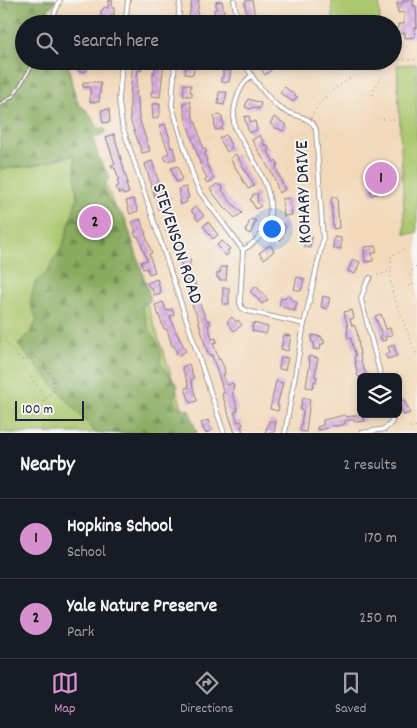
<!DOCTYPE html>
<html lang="en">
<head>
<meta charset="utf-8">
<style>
  :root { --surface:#171b24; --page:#242831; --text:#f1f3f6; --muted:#9ea1a6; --line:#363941; --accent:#d690ce }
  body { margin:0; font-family:Dekko,sans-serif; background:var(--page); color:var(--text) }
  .controls { position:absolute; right:15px; bottom:15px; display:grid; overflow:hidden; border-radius:8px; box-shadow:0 2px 8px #0003 }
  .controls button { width:45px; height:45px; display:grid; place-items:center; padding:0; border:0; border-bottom:1px solid var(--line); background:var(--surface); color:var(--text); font:25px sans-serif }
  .scale { position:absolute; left:15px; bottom:12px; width:69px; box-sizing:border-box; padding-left:5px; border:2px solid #22223b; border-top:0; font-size:14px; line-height:18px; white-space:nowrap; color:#22223b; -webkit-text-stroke:4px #f6f6f2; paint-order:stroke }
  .you { position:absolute; left:271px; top:228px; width:18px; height:18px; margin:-12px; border:4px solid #fff; border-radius:50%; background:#1a73e8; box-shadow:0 0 0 8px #1a73e833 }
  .badge { display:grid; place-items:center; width:32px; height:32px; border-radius:50%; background:var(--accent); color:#111; font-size:16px; font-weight:700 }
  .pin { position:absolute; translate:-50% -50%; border:2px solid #fff; box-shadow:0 1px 5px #0006 }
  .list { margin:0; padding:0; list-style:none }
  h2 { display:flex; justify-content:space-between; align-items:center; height:65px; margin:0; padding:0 20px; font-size:21px }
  h2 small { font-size:16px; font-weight:400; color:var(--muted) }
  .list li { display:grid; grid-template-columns:32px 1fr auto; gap:15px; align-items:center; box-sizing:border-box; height:80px; padding:0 20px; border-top:1px solid var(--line) }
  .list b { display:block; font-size:19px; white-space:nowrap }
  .list p { margin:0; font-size:16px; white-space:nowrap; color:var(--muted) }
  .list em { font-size:16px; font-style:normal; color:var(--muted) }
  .icon { flex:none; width:28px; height:28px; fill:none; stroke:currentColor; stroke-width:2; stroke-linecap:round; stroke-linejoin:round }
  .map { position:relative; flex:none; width:417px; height:433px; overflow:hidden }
  .search { position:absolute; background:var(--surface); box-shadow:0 2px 8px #0003; left:15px; right:15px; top:15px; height:55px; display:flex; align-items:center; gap:12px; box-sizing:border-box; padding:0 18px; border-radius:28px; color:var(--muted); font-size:19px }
  .sheet { height:225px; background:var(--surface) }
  nav { display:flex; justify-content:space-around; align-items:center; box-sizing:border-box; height:70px; border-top:1px solid var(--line); background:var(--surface); font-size:14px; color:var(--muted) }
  nav a { display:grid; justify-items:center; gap:2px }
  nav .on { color:var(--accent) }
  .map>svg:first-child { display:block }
  .green { fill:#acc86e; stroke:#677554 }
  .forest { fill:url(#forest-firs); stroke:#56674e }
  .building { fill:url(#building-cross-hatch) }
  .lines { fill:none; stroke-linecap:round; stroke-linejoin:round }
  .lane-casing { stroke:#8a7e7b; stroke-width:4 }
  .street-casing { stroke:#8a7e7b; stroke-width:5.5 }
  .path { stroke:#8a7e7b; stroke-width:1; stroke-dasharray:1 4; stroke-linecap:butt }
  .lane { stroke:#fff; stroke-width:2 }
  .street { stroke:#fff; stroke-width:4 }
  .labels { text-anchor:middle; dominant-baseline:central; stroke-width:4; stroke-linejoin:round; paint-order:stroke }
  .street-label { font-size:19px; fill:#22223b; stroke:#f6f6f2 }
</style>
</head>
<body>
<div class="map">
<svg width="417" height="433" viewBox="0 0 417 433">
  <defs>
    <pattern id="forest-firs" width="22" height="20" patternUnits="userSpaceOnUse" patternTransform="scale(1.25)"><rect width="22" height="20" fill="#89ac61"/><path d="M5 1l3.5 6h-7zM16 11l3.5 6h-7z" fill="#708c51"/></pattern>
    <pattern id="building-cross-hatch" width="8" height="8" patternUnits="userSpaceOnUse" patternTransform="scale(1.25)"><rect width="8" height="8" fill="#ddaee4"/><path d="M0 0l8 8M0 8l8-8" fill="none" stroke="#bd95c4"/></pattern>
  </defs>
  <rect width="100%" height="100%" fill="#f6f6f2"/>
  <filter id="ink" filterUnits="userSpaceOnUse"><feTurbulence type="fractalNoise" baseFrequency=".02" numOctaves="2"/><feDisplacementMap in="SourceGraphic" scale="10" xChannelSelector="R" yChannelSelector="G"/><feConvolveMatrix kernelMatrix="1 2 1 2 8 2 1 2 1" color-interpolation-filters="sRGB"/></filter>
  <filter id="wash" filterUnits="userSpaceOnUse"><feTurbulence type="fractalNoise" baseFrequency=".0096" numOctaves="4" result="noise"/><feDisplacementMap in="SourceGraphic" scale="20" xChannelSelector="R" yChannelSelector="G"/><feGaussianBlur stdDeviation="1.12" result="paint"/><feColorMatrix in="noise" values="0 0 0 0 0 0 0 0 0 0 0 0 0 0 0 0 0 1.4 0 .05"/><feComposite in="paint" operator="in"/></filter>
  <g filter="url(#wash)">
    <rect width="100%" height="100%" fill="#f3d9bb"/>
    <g class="green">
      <path d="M0 0H56L45 14V24H24V61H64L191 433H0Z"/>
      <path d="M332 0H379L380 24H333Z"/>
      <path d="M336 61H383V70L338 73 336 70Z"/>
      <path d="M417 64V233L405 234 397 65Z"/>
    </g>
    <path class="forest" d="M0 0H56L45 14V24H24V61H68L75 101 88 112 98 128 105 129 106 132 93 139 99 159 110 177 103 187 109 201 125 218 151 300 142 306C144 313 146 322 149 329 156 343 163 346 160 363L178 386C171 399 174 407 189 410L197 433H96L18 345 30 333 37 320 30 304 35 282 46 274 63 245 77 199 74 155 33 166 0 169Z"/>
    <g id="blocks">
      <g class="building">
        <path d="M109 0H112V8H114V15H111L110 23 101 22V10H103L104 7 108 8Z"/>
        <path d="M192 0H199L196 24 188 23Z"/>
        <path d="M252 0 255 17 256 24H249L245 6V1Z"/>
        <path d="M403 0H413V6H416L417 28H414L415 37 405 38V33L399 34 398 24H404V12L398 13 397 3H403Z"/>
        <path d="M222 1 225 17 219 18 218 13 214 14V10L216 9V2Z"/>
        <path d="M73 61H86L87 71 79 72 78 67 74 68Z"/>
        <path d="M133 61H140V65H142L141 71 138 70 136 98H138L139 118 150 151 142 153 130 119V95Z"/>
        <path d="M187 61H195L193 75 185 74Z"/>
        <path d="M261 61H268L265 63 271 70 265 75 258 64Z"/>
        <path d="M155 62H164L160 97 151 96V92H153V72H155Z"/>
        <path d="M223 70H231L229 82H221V78H223Z"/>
        <path d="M83 82H101L99 102H90V87H83Z"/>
        <path d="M184 84 191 85 190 92H192V96H183Z"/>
        <path d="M285 87 297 97 293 102 280 93Z"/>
        <path d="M219 92H227L224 105 218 104Z"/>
        <path d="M248 99 261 103 259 109 253 107 250 109 245 107Z"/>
        <path d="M190 101 194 122H196L203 149 205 148 207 152H205L207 161H206L214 180 207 183 205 180 207 179 200 163 186 120 183 103Z"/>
        <path d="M152 104H160V115L157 116 158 118 153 119Z"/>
        <path d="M109 109 110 122 103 123 101 110Z"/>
        <path d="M221 115 224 125 222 126V129L215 130 214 116Z"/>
        <path d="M249 116 251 123 255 121 257 130 249 133 244 117Z"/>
        <path d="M274 117 287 125 283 131 277 128 276 129 274 126 270 124Z"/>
        <path d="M165 124 170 139 169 141 171 148 173 147 176 159 166 161 164 156 169 153 159 126Z"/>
        <path d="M114 134 128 184H126L129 193 123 195 122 192 119 194 116 187 119 186 117 180H119L115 168H112L111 165 115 164 106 137Z"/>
        <path d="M226 135 232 148 227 152 219 138Z"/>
        <path d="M260 135 265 146 267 145 269 149 267 150 274 162 276 160 278 164 276 165 277 170 285 190 279 193 274 177 252 140Z"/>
        <path d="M236 154 254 186 248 189 230 158Z"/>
        <path d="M152 161 164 198H169L166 211 158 209 159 205 156 196 155 197 145 164Z"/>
        <path d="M178 166 182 180 176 182 171 168Z"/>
        <path d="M376 181 378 194 371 195 370 182Z"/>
        <path d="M217 184 219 186 221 185 223 188 222 190 229 200 242 213 235 218 227 209 226 210 210 189Z"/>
        <path d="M186 187 189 198 186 199 187 202 180 205 179 200 181 199 178 189Z"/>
        <path d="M253 194H258L257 202 261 206 256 209 250 199 252 198Z"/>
        <path d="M337 197 339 228 333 229 331 198Z"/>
        <path d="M289 198 292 215 284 216 282 199Z"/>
        <path d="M133 199 138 211 130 214 126 201Z"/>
        <path d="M195 207H197L204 216 199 220 198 221 191 210Z"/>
        <path d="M172 218 176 230 169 232 165 220Z"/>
        <path d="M140 219 146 234H145L152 253 149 254 155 272 149 274 147 268 143 269 141 262 147 260 138 236 136 237 134 232 136 231 132 222Z"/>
        <path d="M251 219 256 221 250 234 245 231Z"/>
        <path d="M208 222 218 235 213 239 203 226Z"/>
        <path d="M280 223 286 226 281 240 274 237Z"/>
        <path d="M305 236H312L310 248 304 247Z"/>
        <path d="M334 237 341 238V249L333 248Z"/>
        <path d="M180 238 187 259 189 258 191 262 189 263 191 268 182 272 180 267 182 266 173 240Z"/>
        <path d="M222 241 230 249 227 251 229 253 226 256 217 245Z"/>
        <path d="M270 245 274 251 264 259 259 253Z"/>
        <path d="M376 246V253H372L373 261 365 262 364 247Z"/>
        <path d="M353 259 360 262 355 274 348 271Z"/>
        <path d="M220 267H227L226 280H219V278H217V273H220Z"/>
        <path d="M297 277 304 279 301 291 294 289Z"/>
        <path d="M193 278 197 290 189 293 186 281Z"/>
        <path d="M157 279 161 293 154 295 152 288 149 287 147 283Z"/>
        <path d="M255 287H257L268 300 262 304 250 291Z"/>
        <rect x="223" y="288" width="6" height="16"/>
        <path d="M286 296 291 297V300L297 302 295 311 279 306 281 298 285 299Z"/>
        <path d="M323 296 330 298 327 309 321 307Z"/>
        <path d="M163 302 166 311 172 309 174 315 170 316 175 330 186 351 178 356 174 346H172L167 329H164L155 305Z"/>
        <path d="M199 302 207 321 209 320 211 324 208 325 212 339 216 338 217 342 213 343 219 360 220 359 224 367 225 374H223L227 385 233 383 234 387H232L234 390 232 391 238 411 234 412 238 422 241 421 243 425 241 426 243 433H235L222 394 224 393 212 355 209 356 204 341 197 315 192 305Z"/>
        <path d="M352 310 354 318 350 319 352 326 354 325 357 332 361 362 367 377H358L354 357 356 356 350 337 348 338 347 334 348 327 344 312Z"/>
        <path d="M381 314 386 329 390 328 392 335 385 337 386 340 382 341 380 335H382L375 316Z"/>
        <path d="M232 317 236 322 238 320 242 325 234 331 227 322Z"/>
        <path d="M253 323 268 327 266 334 252 331Z"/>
        <path d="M284 335 291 336 288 351 281 349Z"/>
        <path d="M312 335 322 337V340H324V344H321L320 350 313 349 314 342H311Z"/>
        <path d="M394 345 397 356 387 359 385 354 390 352 388 347Z"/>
        <path d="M309 356 318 358 315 374V377H317L316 382 314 381 313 388 306 387 310 361H308Z"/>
        <path d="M281 357 288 358 285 370 279 369Z"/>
        <path d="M189 364 194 379 191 380 197 401 190 403 185 388 189 387 182 367Z"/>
        <path d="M276 381 283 383 277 406H279L278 411 270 409Z"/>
        <path d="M303 397 310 399 306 432 300 431 303 411 300 410Z"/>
        <path d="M404 400 410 413 403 415 399 401Z"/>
        <path d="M363 414 365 421 354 422V419L345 421 344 425 330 426 328 428 317 430V427L323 425V420L345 415 347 417Z"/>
        <path d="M208 420 211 431 205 433 201 423Z"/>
        <path d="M269 421 276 422 274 433H265Z"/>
      </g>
    </g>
  </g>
  <g filter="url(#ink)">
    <use href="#blocks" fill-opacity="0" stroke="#8a7e7b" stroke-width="1"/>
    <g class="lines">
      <g class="lane-casing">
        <path id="lane" d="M0 105 14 95 35 61"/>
      </g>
      <g class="street-casing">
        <g id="street">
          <path d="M234 0 238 24"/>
          <path d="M50 24 60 0"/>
          <path d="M125 24 128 0"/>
          <path d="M178 24 180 0"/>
          <path d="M122 61 119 100 122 125 224 433"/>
          <path d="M175 61 172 106 195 182 200 192 243 250 240 303 242 308 247 311 304 324"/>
          <path d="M244 61C250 76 268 99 280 108 291 117 312 115 316 130L323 240 304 324 285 433"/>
          <path d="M243 250C298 217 257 168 235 128 231 111 237 87 252 75"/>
          <path d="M370 278 366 284 361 299 381 377"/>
          <path d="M361 433 385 429 392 422V414"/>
        </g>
      </g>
      <g class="path">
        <path d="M414 0V5"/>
        <path d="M414 30H417"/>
        <path d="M394 61 417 59"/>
        <path d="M373 95 375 86 382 77"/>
        <path d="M311 118C320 98 338 84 357 75"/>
        <path d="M383 119H396"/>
        <path d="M404 250 391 256V284L393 295 417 356"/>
        <path d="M373 277 390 271"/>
        <path d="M408 286 413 285 410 274 414 268 417 267"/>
        <path d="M0 341 6 342 19 359 23 360 39 358 52 376 54 385V391L45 398 42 404 44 416 42 433"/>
        <path d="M31 377 45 397"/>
        <path d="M410 427 417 426"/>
      </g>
      <use href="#lane" class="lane"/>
      <use href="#street" class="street"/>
    </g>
  </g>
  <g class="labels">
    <g class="street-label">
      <text transform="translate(305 192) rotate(-92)">KOHARY DRIVE</text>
      <text transform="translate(176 244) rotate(72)">STEVENSON ROAD</text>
    </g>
  </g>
</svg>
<div class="controls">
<button><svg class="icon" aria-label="layers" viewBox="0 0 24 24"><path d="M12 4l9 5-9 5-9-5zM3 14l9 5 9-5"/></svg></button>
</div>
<div class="scale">100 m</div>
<div class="you"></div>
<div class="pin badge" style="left:381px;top:178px">1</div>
<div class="pin badge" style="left:95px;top:222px">2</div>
<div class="search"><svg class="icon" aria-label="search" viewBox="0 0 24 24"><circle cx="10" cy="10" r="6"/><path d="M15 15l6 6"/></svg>Search here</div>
</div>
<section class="sheet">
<h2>Nearby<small>2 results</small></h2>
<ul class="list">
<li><span class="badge">1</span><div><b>Hopkins School</b><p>School</p></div><em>170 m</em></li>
<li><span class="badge">2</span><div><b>Yale Nature Preserve</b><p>Park</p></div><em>250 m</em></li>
</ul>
</section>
<nav>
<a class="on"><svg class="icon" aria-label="map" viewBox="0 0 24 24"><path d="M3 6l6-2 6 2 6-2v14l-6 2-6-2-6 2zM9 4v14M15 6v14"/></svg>Map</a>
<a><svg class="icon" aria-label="directions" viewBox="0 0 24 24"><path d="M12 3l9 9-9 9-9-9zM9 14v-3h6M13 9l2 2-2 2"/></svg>Directions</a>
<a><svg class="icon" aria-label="saved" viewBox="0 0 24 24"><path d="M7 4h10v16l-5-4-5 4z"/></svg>Saved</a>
</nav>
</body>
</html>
